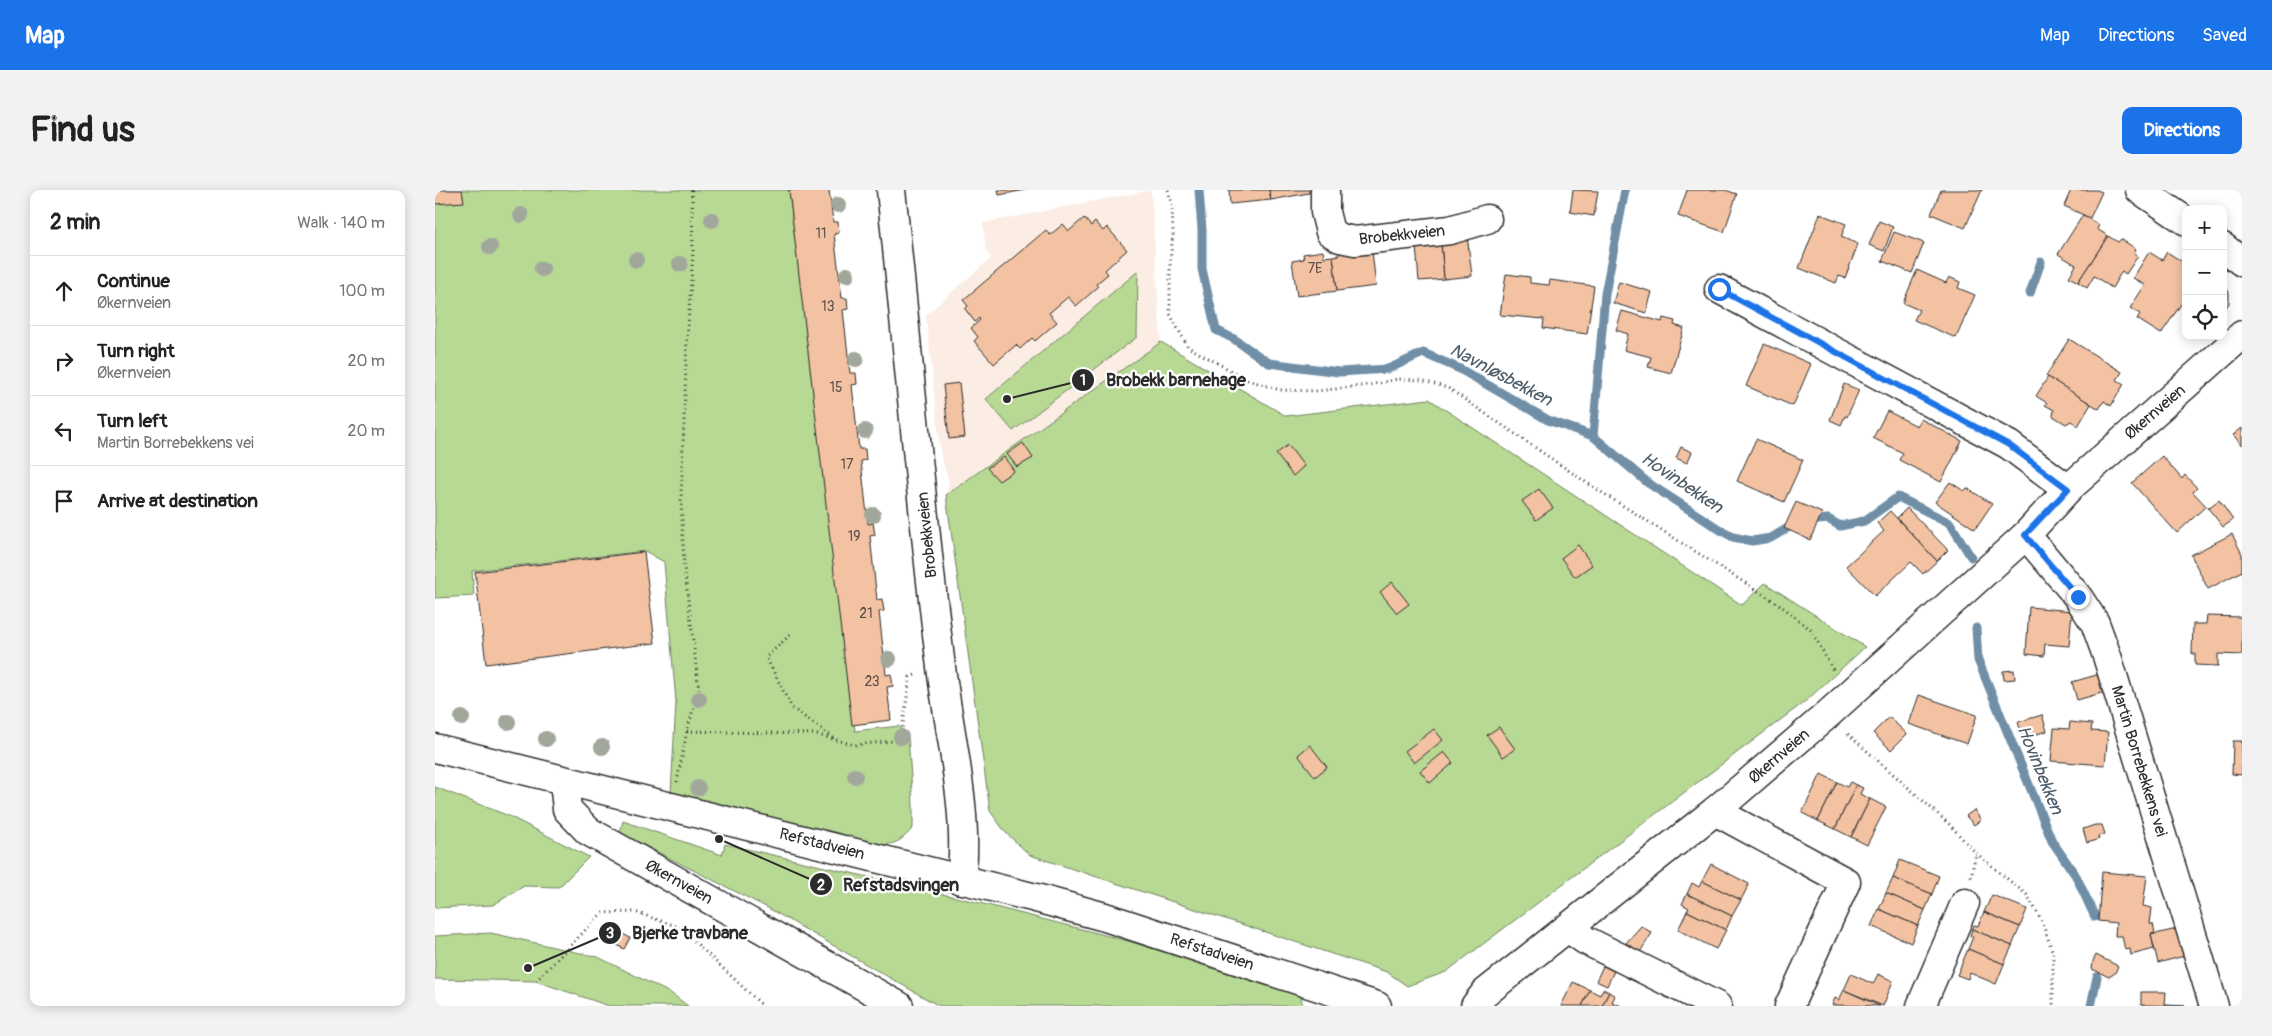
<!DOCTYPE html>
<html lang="en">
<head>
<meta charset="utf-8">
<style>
  :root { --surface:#fff; --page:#f2f2f2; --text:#222; --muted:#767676; --line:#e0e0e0; --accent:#1a73e8 }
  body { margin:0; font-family:Pangolin,sans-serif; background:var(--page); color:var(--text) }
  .controls { position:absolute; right:15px; top:15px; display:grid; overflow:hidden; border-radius:10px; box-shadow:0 2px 12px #0003 }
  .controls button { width:45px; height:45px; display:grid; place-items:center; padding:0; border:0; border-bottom:1px solid var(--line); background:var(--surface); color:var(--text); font:25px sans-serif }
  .stop { position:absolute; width:15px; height:15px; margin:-11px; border:4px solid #1a73e8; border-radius:50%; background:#fff }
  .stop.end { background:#1a73e8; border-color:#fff; box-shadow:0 1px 5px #0008 }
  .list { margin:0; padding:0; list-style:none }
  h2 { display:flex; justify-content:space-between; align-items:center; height:65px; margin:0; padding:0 20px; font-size:21px }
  h2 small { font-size:16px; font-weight:400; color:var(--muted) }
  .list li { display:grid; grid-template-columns:32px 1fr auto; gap:15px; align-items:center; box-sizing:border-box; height:70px; padding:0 20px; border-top:1px solid var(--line) }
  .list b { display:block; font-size:19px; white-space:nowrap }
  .list p { margin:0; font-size:16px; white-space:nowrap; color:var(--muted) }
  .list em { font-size:16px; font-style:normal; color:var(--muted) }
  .icon { flex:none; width:28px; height:28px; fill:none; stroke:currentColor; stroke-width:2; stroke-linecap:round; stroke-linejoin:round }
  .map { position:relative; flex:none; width:1807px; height:816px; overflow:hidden; border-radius:10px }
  header { display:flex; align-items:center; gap:30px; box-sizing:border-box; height:70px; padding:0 25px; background:var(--accent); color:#fff }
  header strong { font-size:24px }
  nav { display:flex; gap:28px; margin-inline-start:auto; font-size:18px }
  .intro { display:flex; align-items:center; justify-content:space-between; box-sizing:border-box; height:120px; padding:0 30px }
  h1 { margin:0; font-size:35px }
  .button { padding:12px 22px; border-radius:10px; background:var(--accent); color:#fff; font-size:18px; font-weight:700 }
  main { display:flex; gap:30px; padding:0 30px }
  aside { flex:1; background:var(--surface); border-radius:10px; box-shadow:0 2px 12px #0003 }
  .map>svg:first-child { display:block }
  .built { fill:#fbede3 }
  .green { fill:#b7d994; stroke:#718260 }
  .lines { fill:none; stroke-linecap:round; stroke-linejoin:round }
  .stream { stroke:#6f8fa7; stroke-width:9 }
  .building { fill:#f2c2a2; stroke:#2b2b2b }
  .minor-casing { stroke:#2b2b2b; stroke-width:31 }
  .path { stroke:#2b2b2b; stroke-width:3; stroke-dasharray:1 4; stroke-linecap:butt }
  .minor { stroke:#fff; stroke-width:28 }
  .tree { fill:#a2a79b }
  .route { stroke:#1a73e8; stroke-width:6 }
  .labels { text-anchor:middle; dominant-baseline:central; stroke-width:4.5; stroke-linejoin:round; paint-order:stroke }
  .number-label { font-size:14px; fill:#5d5149 }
  .street-label { font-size:16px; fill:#2b2b2b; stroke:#fff }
  .water-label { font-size:18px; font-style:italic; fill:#4d5d69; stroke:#fff }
  .leader { fill:none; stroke:#2b2b2b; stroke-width:2 }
  .callout-dot { fill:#2b2b2b; stroke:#fff; stroke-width:2 }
  .mark-label { font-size:15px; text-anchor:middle; font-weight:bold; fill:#fff }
  .callout-label { font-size:18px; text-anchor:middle; font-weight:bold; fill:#2b2b2b; stroke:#fff; stroke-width:4.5; stroke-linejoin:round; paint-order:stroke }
</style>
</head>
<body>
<header>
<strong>Map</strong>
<nav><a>Map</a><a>Directions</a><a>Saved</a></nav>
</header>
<div class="intro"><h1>Find us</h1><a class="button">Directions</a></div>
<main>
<aside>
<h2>2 min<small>Walk · 140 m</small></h2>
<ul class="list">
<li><svg class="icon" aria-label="ahead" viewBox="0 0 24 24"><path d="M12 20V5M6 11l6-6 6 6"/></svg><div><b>Continue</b><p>Økernveien</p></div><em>100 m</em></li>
<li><svg class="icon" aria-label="right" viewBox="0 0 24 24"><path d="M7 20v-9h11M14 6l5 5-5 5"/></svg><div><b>Turn right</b><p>Økernveien</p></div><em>20 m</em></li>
<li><svg class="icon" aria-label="left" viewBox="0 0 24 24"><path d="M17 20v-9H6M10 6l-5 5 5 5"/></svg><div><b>Turn left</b><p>Martin Borrebekkens vei</p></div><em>20 m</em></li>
<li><svg class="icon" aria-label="arrive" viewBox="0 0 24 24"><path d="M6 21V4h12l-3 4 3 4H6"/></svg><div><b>Arrive at destination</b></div></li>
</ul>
</aside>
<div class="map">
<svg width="1807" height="816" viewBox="0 0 1807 816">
  <rect width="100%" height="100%" fill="#fff"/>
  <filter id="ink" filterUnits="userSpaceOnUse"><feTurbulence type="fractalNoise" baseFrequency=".02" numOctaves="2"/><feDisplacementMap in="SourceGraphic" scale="10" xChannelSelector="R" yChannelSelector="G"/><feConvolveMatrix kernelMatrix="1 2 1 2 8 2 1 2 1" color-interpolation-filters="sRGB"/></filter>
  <g filter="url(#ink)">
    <path class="built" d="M716 0 726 152 511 305 514 292 506 267 491 125 556 68 551 60 548 33Z"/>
    <g class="green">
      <path d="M0 0H354L420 541 464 536 473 547 478 614V638C460 658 453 656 427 652L236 603 241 512 229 372 210 361 37 381 39 406 0 408Z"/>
      <path d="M703 81 702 147 578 241 551 209Z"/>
      <path d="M726 152 851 226 994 209 1307 415 1330 393 1430 457 1372 510 1011 782 972 796 952 782 595 665 571 643 555 621 511 305Z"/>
      <path d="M0 597 74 626 154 667 124 697 89 696 58 715 0 718Z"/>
      <path d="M188 631 287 665 290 654 529 709 693 751 854 800 866 807 868 816H504L333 718 185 643Z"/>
      <path d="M56 743 163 767 237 804 253 816H174L101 791 0 789V746Z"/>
    </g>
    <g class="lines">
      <g class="stream">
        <path d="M764 0 767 40V79L781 140 799 149 834 173 904 182 953 179 988 163 1025 179 1113 230 1158 246"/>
        <path d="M1190 0 1170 104 1158 246 1213 293 1284 339 1298 347 1317 351 1336 348 1361 333"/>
        <path d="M1595 103 1606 72"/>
        <path d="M1374 331 1393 329 1405 336 1429 331 1463 307 1515 333 1536 367"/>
        <path d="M1541 438 1543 470 1617 651 1641 686 1660 727"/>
        <path d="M1656 816 1662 787"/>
      </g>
    </g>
    <g class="building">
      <path d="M0 0H27L29 12 0 14Z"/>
      <path d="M354 0H394L398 32H403L404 43 399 44 407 108H412L413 119 408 120 415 183H421L422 194 417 195 424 259H430L431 270 426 271 433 334 438 333 440 345 435 346 442 410 447 409 449 421 444 422 451 485 456 484 458 496 452 497 456 530 417 535Z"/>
      <path d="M563 0H590L564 5Z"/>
      <path d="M794 0H834L836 10 795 14Z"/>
      <path d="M834 0H874V3L836 10Z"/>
      <path d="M1138 0 1163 1 1159 26 1135 22Z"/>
      <path d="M1252 0H1290L1302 4 1289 42 1243 26Z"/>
      <path d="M1506 0H1547L1530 38 1496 24Z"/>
      <path d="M1636 0H1662L1667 2 1655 28 1629 16Z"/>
      <path d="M1385 24 1411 34 1406 47 1423 54 1410 88 1404 86 1401 93 1364 78Z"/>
      <path d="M1648 25 1664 35 1662 39 1673 46 1643 92 1634 87 1641 75 1623 64Z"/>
      <path d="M649 28 656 36 660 32 668 41 672 37 692 60 670 80 673 84 661 94 663 97 641 116 633 107 614 123 622 132 600 151 597 148 585 159 581 155 559 174 539 151 543 147 536 138 545 130 544 128 540 132 530 119 533 116 528 110 611 40 615 45 628 34 634 41Z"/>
      <path d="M1444 31 1458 37 1449 61 1434 55Z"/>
      <path d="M1459 42 1489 53 1477 83 1447 71Z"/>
      <path d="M1032 45 1037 86 1009 89 1006 53Z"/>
      <path d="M1673 46 1683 52 1686 49 1701 59 1699 63 1703 66 1691 84 1687 81 1677 98 1659 86 1652 98 1643 92Z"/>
      <path d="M1006 53 1009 89 984 91 981 56Z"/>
      <path d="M904 60 937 61 941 96 902 101 898 66 904 65Z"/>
      <path d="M888 61 889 67 898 66 902 101 862 106 857 71 869 69 868 64Z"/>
      <path d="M1714 62 1727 70 1732 62 1751 74 1747 82 1751 84V107L1726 144 1702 129 1705 124 1695 118 1710 95 1698 88Z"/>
      <path d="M1482 80 1511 93 1514 87 1525 92 1523 98 1540 105 1521 148 1479 130 1484 120 1468 113Z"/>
      <path d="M1071 84 1095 87V93L1114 95 1115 90 1159 96 1152 144 1108 138 1109 129 1065 125Z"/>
      <path d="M1788 90 1794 103V113L1788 122Z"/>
      <path d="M1184 92 1217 102 1211 123 1178 113Z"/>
      <path d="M1187 121 1227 132 1228 128 1240 131 1239 135 1249 138 1236 183 1213 177 1216 167 1189 160 1193 144 1181 140Z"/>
      <path d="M1634 149 1687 182 1682 190 1689 194 1676 216 1669 211 1664 219 1611 186Z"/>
      <path d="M1329 154 1376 174 1358 216 1311 196Z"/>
      <path d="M1613 187 1656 214 1643 236 1636 231 1631 234 1618 226 1619 220 1610 215 1612 213 1601 206Z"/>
      <path d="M524 193 530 247 514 249 508 195Z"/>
      <path d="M1409 194 1424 200 1412 227 1410 226 1406 235 1395 230Z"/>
      <path d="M1452 221 1482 236 1486 229 1527 251 1506 292 1464 270 1468 263 1438 248Z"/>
      <path d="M1807 238V255L1798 245Z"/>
      <path d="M1321 249 1368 270 1349 312 1302 291Z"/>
      <path d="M588 253 598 268 582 277 572 264Z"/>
      <path d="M853 255 869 276 858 286 841 264Z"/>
      <path d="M1246 257 1257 262 1252 273 1241 268Z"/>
      <path d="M1727 266 1747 289 1750 285 1762 298 1758 302 1771 316 1742 343 1697 293Z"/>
      <path d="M569 267 579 281 564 291 552 278Z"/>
      <path d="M1515 292 1529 301 1532 298 1557 314 1540 339 1500 312Z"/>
      <path d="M1104 299 1118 318 1101 330 1087 311Z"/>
      <path d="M1784 310 1798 330 1788 337 1773 318Z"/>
      <path d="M1361 312 1387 323 1375 350 1349 338Z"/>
      <path d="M1472 318 1513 360 1502 371 1462 328Z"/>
      <path d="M1455 321 1502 371 1488 384 1476 372 1440 406 1411 376 1449 341 1442 333Z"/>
      <path d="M1797 344 1807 364V381L1773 399 1756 365Z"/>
      <path d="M1143 355 1157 375 1140 387 1126 368Z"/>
      <path d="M209 362 220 453 51 474 40 382Z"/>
      <path d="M957 392 974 414 962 423 945 402Z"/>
      <path d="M1594 417 1637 421 1634 456 1610 454 1609 466 1591 464Z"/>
      <path d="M1772 426 1807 427V465L1783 464V476L1760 475V464H1757L1758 434H1771Z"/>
      <path d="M1579 480 1580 489 1569 490 1568 481Z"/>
      <path d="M1665 484 1670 502 1642 510 1637 492Z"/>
      <path d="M1484 505 1542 525 1532 554 1474 534Z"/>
      <path d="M1607 525 1612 541 1588 548 1583 532Z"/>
      <path d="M1454 527 1472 544 1456 560 1438 543Z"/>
      <path d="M1635 532 1657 534 1656 541 1673 542 1670 575 1616 571 1619 538 1634 539Z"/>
      <path d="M1064 537 1080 559 1068 567 1052 545Z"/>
      <path d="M999 539 1008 550 979 573 970 561Z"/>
      <path d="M1798 551H1807V585L1797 584Z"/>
      <path d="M875 555 892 577 880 587 863 565Z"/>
      <path d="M1009 562 1018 573 995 593 985 581Z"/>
      <path d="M1386 584 1402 592 1383 631 1367 623Z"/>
      <path d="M1402 592 1412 597 1415 592 1421 595 1400 639 1383 631Z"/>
      <path d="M1421 595 1428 598 1425 604 1435 609 1416 647 1400 639Z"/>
      <path d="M1435 609 1451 617 1432 655 1416 647Z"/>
      <path d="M1539 620 1546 630 1539 635 1531 626Z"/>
      <path d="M1660 635H1667L1670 644 1663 646 1664 649 1652 653 1648 639Z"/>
      <path d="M1465 670 1504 686 1497 704 1458 688Z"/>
      <path d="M1276 674 1314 694 1306 710 1267 691Z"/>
      <path d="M1667 682 1712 686 1708 716 1717 718 1715 734H1718L1720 743 1716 744 1719 759 1696 765 1695 759 1690 760 1687 746H1680L1681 733 1663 731Z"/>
      <path d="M1458 688 1497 704 1490 720 1451 703Z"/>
      <path d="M1267 691 1306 710 1297 726 1252 704 1257 693 1264 697Z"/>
      <path d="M1451 703 1490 720 1483 736 1444 719Z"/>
      <path d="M1252 704 1297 726 1291 740 1252 721 1254 718 1247 714Z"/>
      <path d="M1557 705 1592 719 1585 737 1549 722Z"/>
      <path d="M1444 719 1483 736 1476 753 1436 736Z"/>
      <path d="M1252 721 1291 740 1281 759 1243 740Z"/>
      <path d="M1549 722 1585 737 1577 756 1537 739 1539 735 1543 736Z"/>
      <path d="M1206 736 1217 743 1205 762 1191 753Z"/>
      <path d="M1746 738 1753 765 1723 773 1716 745Z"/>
      <path d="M1537 739 1577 756 1569 774 1533 759 1538 747 1535 746Z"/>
      <path d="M183 741 195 748 189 759 177 752Z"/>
      <path d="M1533 759 1569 774 1561 794 1535 783 1533 789 1522 785Z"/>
      <path d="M1661 765 1683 776 1680 783 1674 787 1657 779 1658 771Z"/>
      <path d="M1168 776 1179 781 1172 796 1161 791Z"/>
      <path d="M1416 784 1438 794 1443 784 1458 791 1448 816 1409 800Z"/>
      <path d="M1138 792 1155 800 1147 816H1126Z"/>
      <path d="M1168 799 1174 802 1167 816H1147L1155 800 1165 805Z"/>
      <path d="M1409 800 1445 816 1397 815 1400 808 1404 810Z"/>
      <path d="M1174 802 1180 806 1177 812 1186 816H1167Z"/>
      <path d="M1706 802H1731L1730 815 1750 816 1706 815Z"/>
    </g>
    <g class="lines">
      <g class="minor-casing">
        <g id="minor">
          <path d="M456 0C473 159 486 318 506 477 514 543 535 624 526 690"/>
          <path d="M890 0V22L895 42 905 48 920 51 1015 40 1052 29"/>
          <path d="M1705 0 1751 31"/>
          <path d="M1788 57 1807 72"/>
          <path d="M1284 99 1574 255 1633 299"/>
          <path d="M1591 345 1643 407 1660 433 1672 466 1779 816"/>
          <path d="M0 558 601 708 670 727 942 816"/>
          <path d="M129 591 132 619 153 641 464 816"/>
          <path d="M1280 621 1411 692 1354 816"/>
          <path d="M1133 738 1150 750 1282 816"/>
          <path d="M1040 816 1050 803 1280 621 1392 525 1591 345 1633 299 1807 145"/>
          <path d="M1486 816 1530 713"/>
        </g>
      </g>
      <g class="path">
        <path d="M733 0 737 14 738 44 735 72V124L753 157 813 190 845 200 882 201 935 195 962 189 986 190 1013 198 1152 293 1345 415 1376 440 1399 482"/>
        <path d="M355 445 331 467 357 518 400 549"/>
        <path d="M252 541 379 544 420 555 458 551 467 541 475 487 480 485"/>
        <path d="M1413 544 1513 633 1541 663 1592 705 1606 729 1618 763V816"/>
        <path d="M242 592 252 541 264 499 249 376 246 308 252 150 258 62 257 0"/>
        <path d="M1536 687 1541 663"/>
        <path d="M101 791 167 723 200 722 244 737 328 816"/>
      </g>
      <use href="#minor" class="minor"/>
    </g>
    <g class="tree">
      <circle cx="403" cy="15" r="8"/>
      <circle cx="86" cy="25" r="8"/>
      <circle cx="277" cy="30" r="8"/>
      <circle cx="55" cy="57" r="8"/>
      <circle cx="201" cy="70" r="8"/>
      <circle cx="245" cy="74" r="8"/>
      <circle cx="107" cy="79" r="8"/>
      <circle cx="412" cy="85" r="8"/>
      <circle cx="421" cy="169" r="8"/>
      <circle cx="430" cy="241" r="8"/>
      <circle cx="438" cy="325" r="8"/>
      <circle cx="454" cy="469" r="8"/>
      <circle cx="264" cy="509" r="8"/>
      <circle cx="27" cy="528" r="8"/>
      <circle cx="73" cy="532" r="8"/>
      <circle cx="466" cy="547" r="8"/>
      <circle cx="111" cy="549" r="8"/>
      <circle cx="167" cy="557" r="8"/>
      <circle cx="420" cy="586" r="8"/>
      <circle cx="263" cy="598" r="8"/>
    </g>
  </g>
  <g class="lines" filter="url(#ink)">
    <path class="route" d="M1284 99 1574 255 1633 299 1590 345 1643 407"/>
  </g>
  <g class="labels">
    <g class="number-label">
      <text x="386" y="43">11</text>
      <text x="880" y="78">7E</text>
      <text x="393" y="116">13</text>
      <text x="401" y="197">15</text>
      <text x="412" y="274">17</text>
      <text x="419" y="346">19</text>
      <text x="431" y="423">21</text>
      <text x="437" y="491">23</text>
    </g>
    <g class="street-label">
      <text transform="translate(967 45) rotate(-6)">Brobekkveien</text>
      <text transform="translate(1720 222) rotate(-41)">Økernveien</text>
      <text transform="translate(492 345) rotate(-96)">Brobekkveien</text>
      <text transform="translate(1344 566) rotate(-41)">Økernveien</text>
      <text transform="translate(1704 571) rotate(73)">Martin Borrebekkens vei</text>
      <text transform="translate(387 654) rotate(14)">Refstadveien</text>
      <text transform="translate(244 692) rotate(29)">Økernveien</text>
      <text transform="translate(777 762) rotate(18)">Refstadveien</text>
    </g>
    <g class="water-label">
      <text transform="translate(1066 185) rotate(28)">Navnløsbekken</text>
      <text transform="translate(1247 293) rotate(34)">Hovinbekken</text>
      <text transform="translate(1605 580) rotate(68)">Hovinbekken</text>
    </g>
  </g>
  <path class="leader" d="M572 209L648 190M284 649L386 694M93 778L175 743"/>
  <g class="callout-dot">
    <circle cx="572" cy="209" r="5"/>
    <circle cx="284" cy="649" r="5"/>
    <circle cx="93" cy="778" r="5"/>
    <circle cx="648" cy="190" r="12"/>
    <circle cx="386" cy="694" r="12"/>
    <circle cx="175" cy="743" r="12"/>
  </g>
  <g class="mark-label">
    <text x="648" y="195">1</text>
    <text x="386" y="700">2</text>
    <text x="175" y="748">3</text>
  </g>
  <g class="callout-label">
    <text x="741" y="196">Brobekk barnehage</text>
    <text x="466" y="701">Refstadsvingen</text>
    <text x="255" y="749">Bjerke travbane</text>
  </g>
</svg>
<div class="controls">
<button>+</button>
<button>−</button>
<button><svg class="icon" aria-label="locate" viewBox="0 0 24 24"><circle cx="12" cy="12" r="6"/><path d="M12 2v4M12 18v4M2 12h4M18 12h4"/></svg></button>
</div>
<div class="stop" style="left:1284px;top:99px"></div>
<div class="stop end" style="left:1643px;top:407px"></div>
</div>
</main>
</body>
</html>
